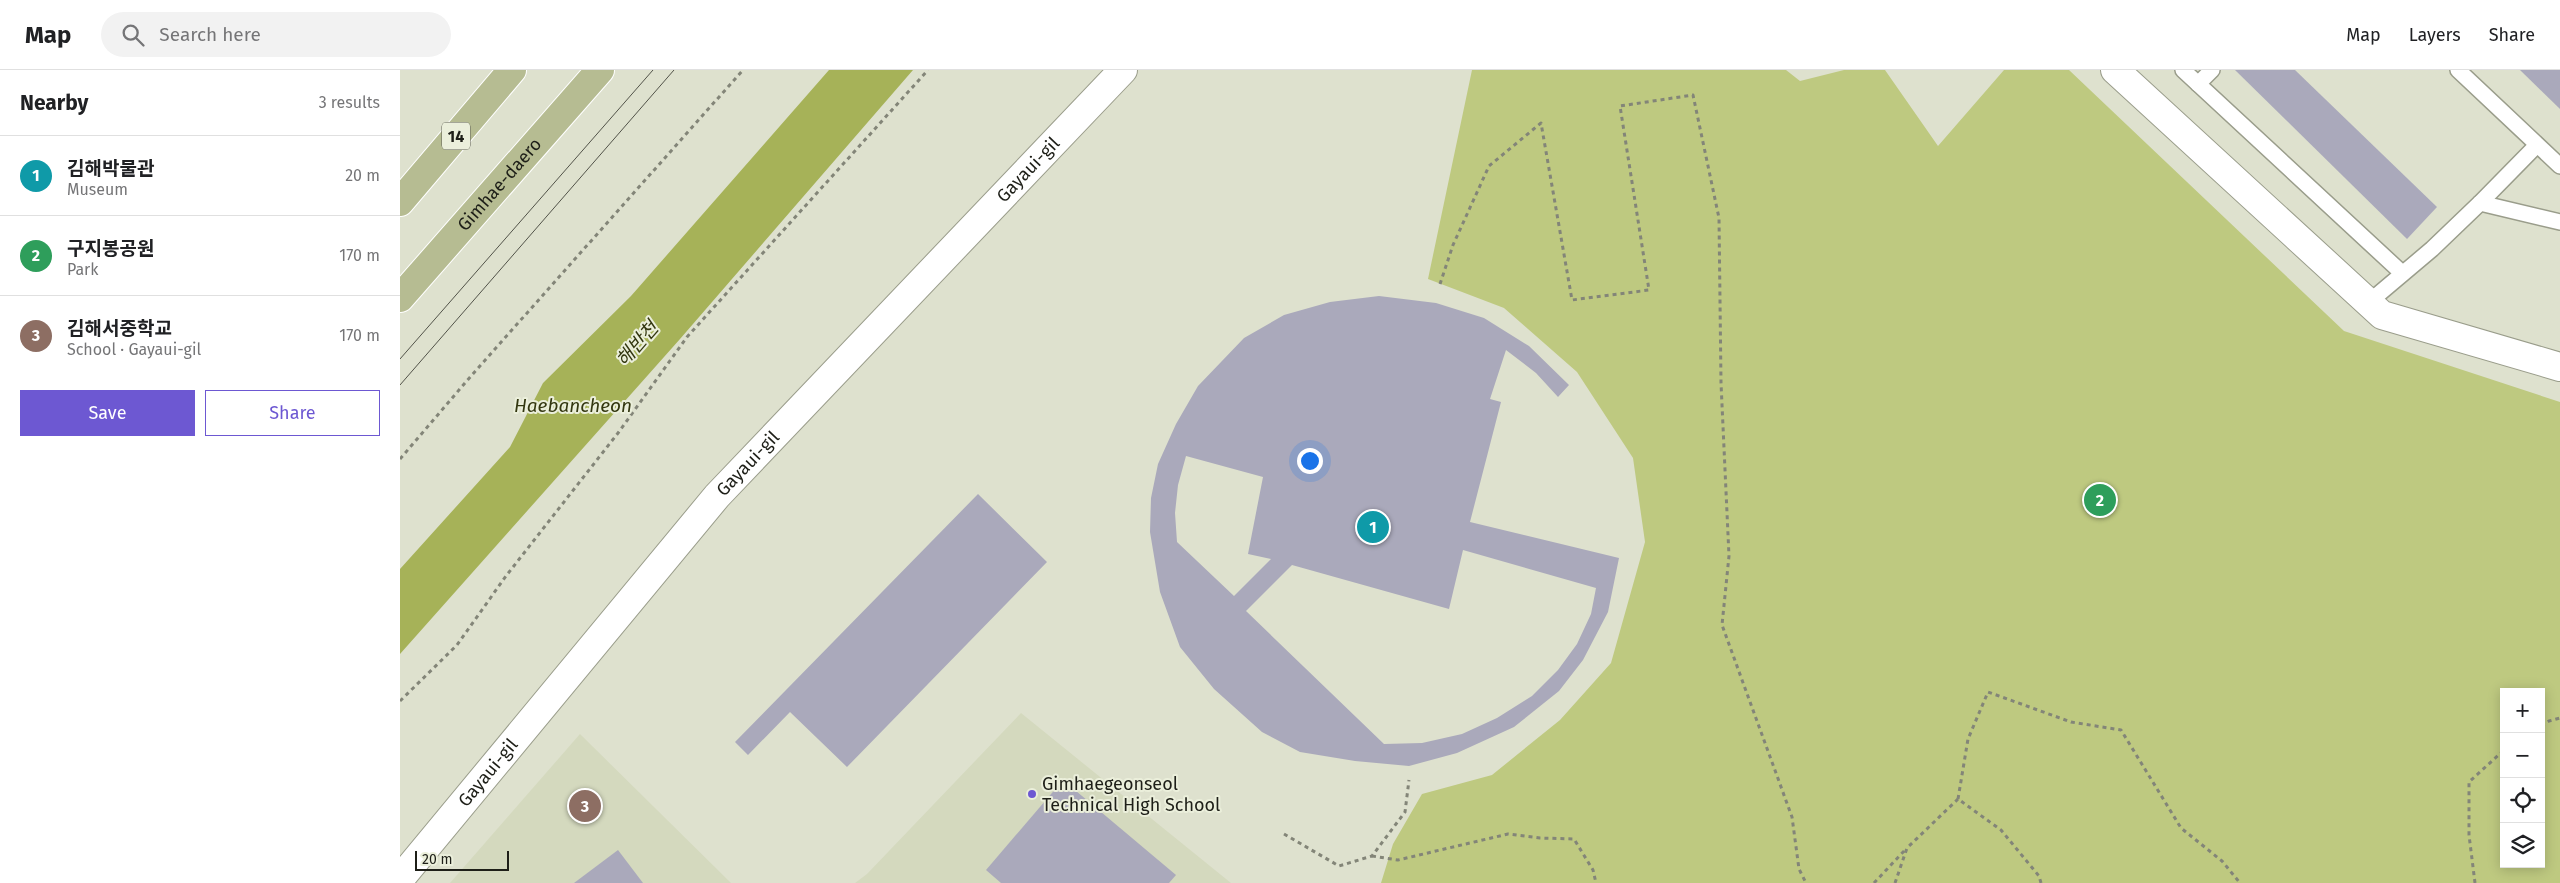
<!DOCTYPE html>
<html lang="en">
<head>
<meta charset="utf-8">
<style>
  :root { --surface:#fff; --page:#f2f2f2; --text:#202124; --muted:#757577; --line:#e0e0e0; --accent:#6d58d2 }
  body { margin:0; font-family:"Fira Sans","Noto Sans KR",sans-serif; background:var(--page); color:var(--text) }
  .controls { position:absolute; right:15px; bottom:15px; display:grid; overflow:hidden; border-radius:0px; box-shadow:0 2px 12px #0003 }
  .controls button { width:45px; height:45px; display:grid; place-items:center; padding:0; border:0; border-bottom:1px solid var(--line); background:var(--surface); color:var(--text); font:25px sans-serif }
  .scale { position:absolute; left:15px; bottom:12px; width:94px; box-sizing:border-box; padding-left:5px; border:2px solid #1e1f18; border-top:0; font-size:14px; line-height:18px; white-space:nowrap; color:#1e1f18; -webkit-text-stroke:4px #ebefdb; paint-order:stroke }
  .you { position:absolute; left:909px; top:390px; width:18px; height:18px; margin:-12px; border:4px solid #fff; border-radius:50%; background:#1a73e8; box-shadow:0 0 0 8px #1a73e833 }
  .badge { display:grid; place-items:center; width:32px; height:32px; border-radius:50%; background:var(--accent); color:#fff; font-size:16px; font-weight:700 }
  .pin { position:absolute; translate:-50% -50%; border:2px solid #fff; box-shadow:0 1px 5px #0006 }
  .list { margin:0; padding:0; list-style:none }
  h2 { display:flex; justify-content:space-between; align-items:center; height:65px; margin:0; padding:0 20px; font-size:21px }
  h2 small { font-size:16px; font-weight:400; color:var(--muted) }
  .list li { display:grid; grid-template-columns:32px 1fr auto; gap:15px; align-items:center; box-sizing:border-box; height:80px; padding:0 20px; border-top:1px solid var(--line) }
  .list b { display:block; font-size:19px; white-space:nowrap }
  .list p { margin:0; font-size:16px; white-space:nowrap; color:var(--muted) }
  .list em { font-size:16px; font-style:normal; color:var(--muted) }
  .actions { display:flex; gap:10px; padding:15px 20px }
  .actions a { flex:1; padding:11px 0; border:1px solid var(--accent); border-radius:0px; text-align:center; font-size:18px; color:var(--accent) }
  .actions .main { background:var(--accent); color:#fff }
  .icon { flex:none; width:28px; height:28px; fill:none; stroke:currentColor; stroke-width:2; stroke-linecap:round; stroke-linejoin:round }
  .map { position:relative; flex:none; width:2160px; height:813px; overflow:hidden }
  header { display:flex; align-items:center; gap:30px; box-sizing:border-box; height:70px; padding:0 25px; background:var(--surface); border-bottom:1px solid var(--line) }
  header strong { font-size:24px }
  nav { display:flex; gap:28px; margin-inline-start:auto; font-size:18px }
  .search { width:350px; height:45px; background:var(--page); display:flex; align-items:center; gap:12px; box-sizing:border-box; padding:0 18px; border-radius:28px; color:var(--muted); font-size:19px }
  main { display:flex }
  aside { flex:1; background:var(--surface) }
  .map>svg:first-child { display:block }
  .built { fill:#d4d9be }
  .green { fill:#bec980; fill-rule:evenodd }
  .water { fill:#a6b258 }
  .building { fill:#aaa9bb; fill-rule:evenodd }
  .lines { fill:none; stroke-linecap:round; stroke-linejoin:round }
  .service-casing { stroke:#9a9d8b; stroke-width:18 }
  .minor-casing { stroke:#9a9d8b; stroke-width:30 }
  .tertiary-casing { stroke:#9a9d8b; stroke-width:30 }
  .primary-casing { stroke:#fff; stroke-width:30 }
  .path { stroke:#838578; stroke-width:3; stroke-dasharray:4 4; stroke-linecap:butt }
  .service { stroke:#fff; stroke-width:15 }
  .minor { stroke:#fff; stroke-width:28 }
  .tertiary { stroke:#fff; stroke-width:28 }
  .primary { stroke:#b6bc92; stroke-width:28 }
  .tram { stroke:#525349; stroke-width:1 }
  .poi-dot { fill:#6d58d2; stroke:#ebefdb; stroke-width:2 }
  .labels { text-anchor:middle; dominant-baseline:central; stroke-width:4; stroke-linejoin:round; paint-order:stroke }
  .shield { fill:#ebefdb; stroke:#5c5d52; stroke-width:1 }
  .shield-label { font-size:16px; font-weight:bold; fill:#1e1f18 }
  .street-label { font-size:18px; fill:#1e1f18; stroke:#ebefdb }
  .poi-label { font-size:18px; fill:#1e1f18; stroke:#ebefdb; text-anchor:start }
  .water-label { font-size:19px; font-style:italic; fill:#333710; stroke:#ebefdb }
</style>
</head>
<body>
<header>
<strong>Map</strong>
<div class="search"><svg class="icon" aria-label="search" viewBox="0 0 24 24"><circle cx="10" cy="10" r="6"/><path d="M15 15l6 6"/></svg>Search here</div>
<nav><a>Map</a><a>Layers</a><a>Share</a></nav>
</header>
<main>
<aside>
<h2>Nearby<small>3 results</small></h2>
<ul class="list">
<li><span class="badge" style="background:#0f9aa8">1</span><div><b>김해박물관</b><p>Museum</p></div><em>20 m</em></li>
<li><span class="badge" style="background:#2e9e5b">2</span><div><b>구지봉공원</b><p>Park</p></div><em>170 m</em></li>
<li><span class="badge" style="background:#8d6e63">3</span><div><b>김해서중학교</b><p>School · Gayaui-gil</p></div><em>170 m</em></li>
</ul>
<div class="actions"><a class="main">Save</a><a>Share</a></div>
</aside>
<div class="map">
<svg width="2160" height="813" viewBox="0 0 2160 813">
  <rect width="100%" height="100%" fill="#dee1ce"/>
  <g class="built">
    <path d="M621 643 831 813H455L467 804Z"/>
    <path d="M180 664 331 813H50Z"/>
  </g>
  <path class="green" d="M1072 0H1386L1400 11 1444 0H1485L1538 76 1604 0H1669L1944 261 2160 332V813H981L993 774 1022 724 1092 705 1160 650 1211 593 1245 472 1233 388 1177 302 1104 238 1028 209ZM2104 622H2141V794H2104Z"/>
  <path class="water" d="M429 0H513L280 269 0 584V499L110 377 143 313 231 226Z"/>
  <g class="building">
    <path d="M1835 0H1895L2037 137 2007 169Z"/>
    <path d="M2120 0H2160V39Z"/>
    <path d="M979 226 1036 233 1084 248 1129 276 1169 315 1158 327 1136 303 1106 280 1090 329 1101 332 1070 452 1219 488 1208 542 1183 590 1159 621 1114 657 1057 683 1009 696 955 691 900 682 862 662 814 619 780 577 760 522 750 462 751 428 758 394 776 354 798 316 844 268 884 245 930 232ZM786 386 863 407 848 484 871 489 834 526 777 472 775 443 778 415ZM1063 480 1196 518 1191 544 1177 574 1158 600 1132 626 1097 648 1062 664 1022 673 984 674 846 541 892 495 1049 539Z"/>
    <path d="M578 424 647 492 447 697 390 642 348 685 335 672Z"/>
    <path d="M663 710 776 805 769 813H601L586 800Z"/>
    <path d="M218 780 243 813H174Z"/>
  </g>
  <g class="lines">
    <g class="service-casing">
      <g id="service">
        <path d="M1783 0 2002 203"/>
        <path d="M2058 0 2160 96"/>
        <path d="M1798 14 1812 0"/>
        <path d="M2080 133 2137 75"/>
        <path d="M1968 233 2032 179 2080 133 2160 152"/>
      </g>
    </g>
    <g class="minor-casing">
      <path id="minor" d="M1715 0 1982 245 2160 297"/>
    </g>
    <g class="tertiary-casing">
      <g id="tertiary">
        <path id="s1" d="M0 809 317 426 723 0"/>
      </g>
    </g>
    <g class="primary-casing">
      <g id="primary">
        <path d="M0 132 112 0"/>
        <path id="s2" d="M0 228 200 0"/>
      </g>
    </g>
    <g class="path">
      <path d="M1040 214 1053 175 1089 96 1141 53 1172 230 1249 220 1220 36 1293 25 1319 148 1321 313 1329 486 1322 555 1392 747 1399 799 1406 813"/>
      <path d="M0 389 71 306 343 0"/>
      <path d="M0 631 57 575 106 506 218 363 287 267 528 0"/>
      <path d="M2141 656 2149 651 2160 648"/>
      <path d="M884 764 939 796 972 786 1005 742 1009 710"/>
      <path d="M972 786 998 790 1108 764 1140 768 1174 769 1193 800 1196 813"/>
      <path d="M1474 813 1505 780"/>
      <path d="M1495 813 1507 778 1558 729"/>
      <path d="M1641 813 1639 806 1601 760 1558 729 1568 669 1588 622 1671 652 1721 660 1781 758 1822 791 1840 813"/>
      <path d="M2075 813 2069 765V712L2104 680"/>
    </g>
    <use href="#service" class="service"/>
    <use href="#minor" class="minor"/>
    <use href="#tertiary" class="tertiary"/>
    <use href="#primary" class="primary"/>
    <g class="tram">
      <path d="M0 289 253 0"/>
      <path d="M0 315 274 0"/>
    </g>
  </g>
  <circle class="poi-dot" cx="632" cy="724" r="5"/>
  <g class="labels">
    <rect class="shield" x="42" y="52.5" width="28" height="27" rx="4"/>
    <g class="shield-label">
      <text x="56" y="66">14</text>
    </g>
    <g class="street-label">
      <text stroke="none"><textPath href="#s1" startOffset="948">Gayaui-gil</textPath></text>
      <text stroke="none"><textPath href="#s2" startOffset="151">Gimhae-daero</textPath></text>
      <text stroke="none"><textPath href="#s1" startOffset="542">Gayaui-gil</textPath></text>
      <text stroke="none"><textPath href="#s1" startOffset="138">Gayaui-gil</textPath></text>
    </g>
    <g class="poi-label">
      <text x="642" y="714">Gimhaegeonseol<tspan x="642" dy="21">Technical High School</tspan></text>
    </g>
    <g class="water-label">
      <text transform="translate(237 274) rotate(-49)">해반천</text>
      <text x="173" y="335">Haebancheon</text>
    </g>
  </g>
</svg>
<div class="controls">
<button>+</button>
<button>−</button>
<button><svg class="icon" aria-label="locate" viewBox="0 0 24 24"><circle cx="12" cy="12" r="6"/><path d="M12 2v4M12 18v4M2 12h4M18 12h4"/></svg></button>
<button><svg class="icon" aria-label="layers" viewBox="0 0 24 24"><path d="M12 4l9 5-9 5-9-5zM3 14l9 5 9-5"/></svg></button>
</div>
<div class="scale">20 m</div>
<div class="you"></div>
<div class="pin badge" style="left:973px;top:457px;background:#0f9aa8">1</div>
<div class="pin badge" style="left:1700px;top:430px;background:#2e9e5b">2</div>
<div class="pin badge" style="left:185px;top:736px;background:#8d6e63">3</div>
</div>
</main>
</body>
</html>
